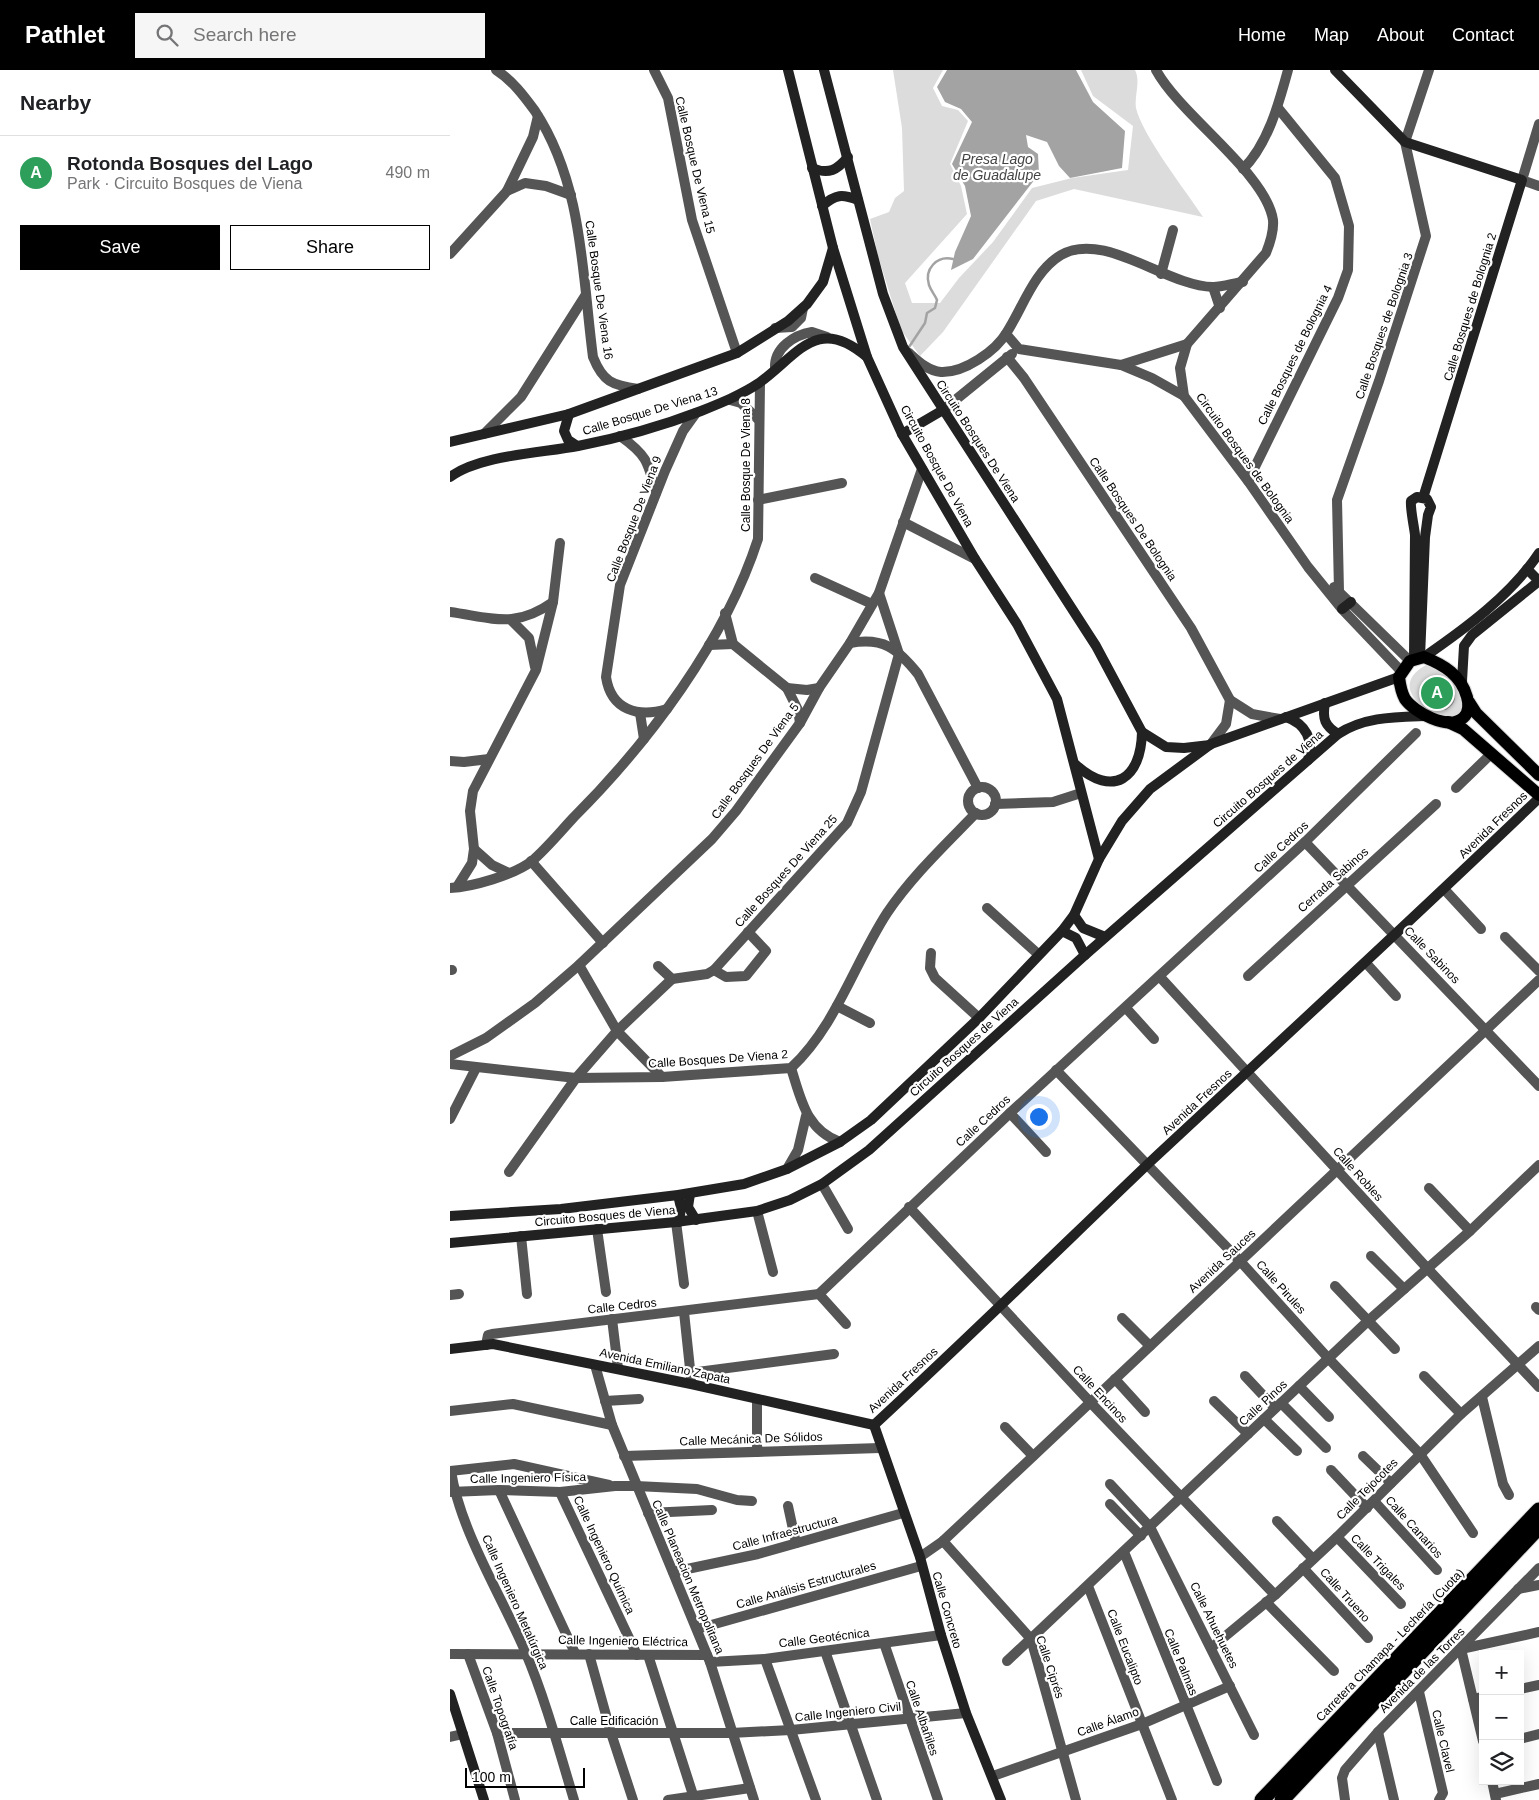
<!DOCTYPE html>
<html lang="en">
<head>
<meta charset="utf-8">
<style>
  :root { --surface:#fff; --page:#f6f6f6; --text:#202124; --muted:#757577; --line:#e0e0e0; --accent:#000 }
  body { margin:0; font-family:Arial,sans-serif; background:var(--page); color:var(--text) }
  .controls { position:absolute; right:15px; bottom:15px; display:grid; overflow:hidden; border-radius:0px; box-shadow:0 5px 20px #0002 }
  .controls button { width:45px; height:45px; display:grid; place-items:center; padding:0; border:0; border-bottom:1px solid var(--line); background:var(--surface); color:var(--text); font:25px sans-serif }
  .scale { position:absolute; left:15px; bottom:12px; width:120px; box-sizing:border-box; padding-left:5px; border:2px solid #000; border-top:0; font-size:14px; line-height:18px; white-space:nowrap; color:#000; -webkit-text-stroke:4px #fff; paint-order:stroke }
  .you { position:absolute; left:588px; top:1046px; width:18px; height:18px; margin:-12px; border:4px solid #fff; border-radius:50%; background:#1a73e8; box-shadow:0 0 0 8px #1a73e833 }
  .badge { display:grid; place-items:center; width:32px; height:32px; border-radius:50%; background:var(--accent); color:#fff; font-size:16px; font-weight:700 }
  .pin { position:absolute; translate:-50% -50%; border:2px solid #fff; box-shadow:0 1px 5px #0006 }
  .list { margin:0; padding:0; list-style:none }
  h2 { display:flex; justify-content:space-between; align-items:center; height:65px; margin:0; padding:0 20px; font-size:21px }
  h2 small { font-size:16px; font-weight:400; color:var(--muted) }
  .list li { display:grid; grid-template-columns:32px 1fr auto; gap:15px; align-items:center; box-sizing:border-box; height:75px; padding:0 20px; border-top:1px solid var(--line) }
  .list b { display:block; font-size:19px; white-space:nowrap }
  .list p { margin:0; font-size:16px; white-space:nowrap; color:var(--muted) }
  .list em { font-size:16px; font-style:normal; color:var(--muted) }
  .actions { display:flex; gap:10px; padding:15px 20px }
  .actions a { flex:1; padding:11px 0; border:1px solid var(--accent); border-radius:0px; text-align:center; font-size:18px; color:var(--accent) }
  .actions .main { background:var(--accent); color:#fff }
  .icon { flex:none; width:28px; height:28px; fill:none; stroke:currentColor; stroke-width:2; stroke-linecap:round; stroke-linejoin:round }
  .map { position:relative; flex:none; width:1089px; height:1730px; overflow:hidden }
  header { display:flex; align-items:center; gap:30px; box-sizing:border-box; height:70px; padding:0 25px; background:var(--accent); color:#fff }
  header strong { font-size:24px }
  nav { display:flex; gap:28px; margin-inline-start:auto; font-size:18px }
  .search { width:350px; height:45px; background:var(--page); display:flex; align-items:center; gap:12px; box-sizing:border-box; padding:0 18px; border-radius:0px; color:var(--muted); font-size:19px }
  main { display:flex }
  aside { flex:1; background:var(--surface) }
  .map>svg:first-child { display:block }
  .green { fill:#dcdcdc }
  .water { fill:#a3a3a3 }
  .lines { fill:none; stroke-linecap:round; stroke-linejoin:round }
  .stream { stroke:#a3a3a3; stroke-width:2.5 }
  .primary-casing { stroke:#dbdbdb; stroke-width:14 }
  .highway-casing { stroke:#dbdbdb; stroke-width:17 }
  .street { stroke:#555; stroke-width:10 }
  .secondary { stroke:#222; stroke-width:10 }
  .primary { stroke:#000; stroke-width:12 }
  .highway { stroke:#000; stroke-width:15 }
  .labels { text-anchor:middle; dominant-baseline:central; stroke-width:4.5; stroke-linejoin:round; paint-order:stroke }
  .street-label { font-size:12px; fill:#000; stroke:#fff }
  .water-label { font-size:14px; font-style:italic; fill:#444; stroke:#fff }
</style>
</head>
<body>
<header>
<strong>Pathlet</strong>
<div class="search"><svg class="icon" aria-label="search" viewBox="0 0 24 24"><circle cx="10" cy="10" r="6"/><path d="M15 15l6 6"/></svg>Search here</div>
<nav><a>Home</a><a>Map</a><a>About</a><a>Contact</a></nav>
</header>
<main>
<aside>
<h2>Nearby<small></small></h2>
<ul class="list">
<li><span class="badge" style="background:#2e9e5b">A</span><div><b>Rotonda Bosques del Lago</b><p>Park · Circuito Bosques de Viena</p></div><em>490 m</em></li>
</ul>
<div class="actions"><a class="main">Save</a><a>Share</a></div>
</aside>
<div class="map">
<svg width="1089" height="1730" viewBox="0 0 1089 1730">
  <rect width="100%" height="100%" fill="#fff"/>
  <g class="green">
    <path d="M443 0H493L483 18 492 36 508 40 518 51 500 94 511 116 517 144 455 213 462 233H490L509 208 543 172 582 118 622 108 678 100 683 56 643 26 631 0H685C691 12 684 26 686 38 692 65 736 121 753 147L624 119 586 131 493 262 470 286 451 260 428 186 420 149 439 142 445 128 454 121 452 58Z"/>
    <path d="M976 595C998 596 1006 617 1015 634L1006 649C1001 649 992 650 986 648 982 646 977 641 974 638 955 623 954 607 976 595Z"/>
  </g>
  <g class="water">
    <path d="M497 0H626L643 32 675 61 672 98 620 108 609 96 597 72 576 65 578 77 588 84 589 104 523 189 501 200 505 182 521 146 515 116 502 94 522 52 511 39 495 32 487 17Z"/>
    <path d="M1001 616C1008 625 1006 634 996 640L982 639 979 635Z"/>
  </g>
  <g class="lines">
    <path class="stream" d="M459 277 475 253 477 243 485 238 487 230C485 225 481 221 479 215 474 199 487 185 503 189"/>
    <g class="primary-casing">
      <g id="primary">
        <path d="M974 587C994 595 1011 605 1017 627 1019 634 1019 643 1013 648 998 661 964 642 955 629 951 622 950 615 949 607L960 591Z"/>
        <path d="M1019 632 1026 643 1089 705"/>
        <path d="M998 652 1013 659 1089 725"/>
      </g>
    </g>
    <g class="highway-casing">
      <g id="highway">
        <path d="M812 1730 1089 1440"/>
        <path d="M832 1730 1089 1457"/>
      </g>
    </g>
    <g class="street">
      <path d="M46 0C62 10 74 26 85 41 133 114 132 203 143 287 153 312 162 315 188 319"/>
      <path d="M204 0 218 28 242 150 287 283"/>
      <path d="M706 0C731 46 816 103 823 150 824 161 820 173 816 183L737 274 730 298 734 326 798 411 858 497 892 539 951 601"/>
      <path d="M1089 54 1072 110 1089 116"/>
      <path d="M793 99C818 74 829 33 838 0"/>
      <path d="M57 121 83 67 88 46"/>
      <path d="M0 184 57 121 75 113 96 116 121 125"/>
      <path d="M711 204 723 160"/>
      <path d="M763 217 770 238"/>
      <path d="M325 258 342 257 351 248 353 238"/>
      <path d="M556 264 569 279 671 295 737 274"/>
      <path d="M459 283C468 291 478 301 491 302 514 303 546 281 557 262 573 237 584 201 611 185 654 160 716 216 763 217 773 217 784 213 793 212"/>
      <path d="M557 287 574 308 741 558 780 630 802 644 830 649"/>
      <path d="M671 295 702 308 734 326"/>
      <path d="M325 298C324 278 344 265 362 262L377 267"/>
      <path d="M280 330 291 333 309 350"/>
      <path d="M493 340 562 284"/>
      <path d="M34 364 71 327 135 226"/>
      <path d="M170 366C197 385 198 392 206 423"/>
      <path d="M798 411 888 228 898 200 899 156 885 108 828 38"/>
      <path d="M308 430 392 413"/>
      <path d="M453 452 525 489"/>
      <path d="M365 508 422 534"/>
      <path d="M884 517 960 591"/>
      <path d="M889 521 887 430 929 311 976 166 955 72 979 0"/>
      <path d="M429 523 449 584"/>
      <path d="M0 542C43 548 65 559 103 532"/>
      <path d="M275 543 283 574 337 618 348 640 350 653"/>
      <path d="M62 551 79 568 85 597"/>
      <path d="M400 573C433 567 447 578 468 604L528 718"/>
      <path d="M259 575 283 574"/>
      <path d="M337 618 357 620 369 618"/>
      <path d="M217 639C188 648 161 640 156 607L170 515 215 401 233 361 246 343"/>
      <path d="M190 643 194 669"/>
      <path d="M761 674 776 654 780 630"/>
      <path d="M0 691 14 692 39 689"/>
      <circle cx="532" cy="731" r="14"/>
      <path d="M1006 718 1041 684"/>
      <path d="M545 734 603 732 631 723"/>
      <path d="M855 772 1089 1016"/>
      <path d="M24 779 42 795 59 803"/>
      <path d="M81 791 153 873"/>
      <path d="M7 817 22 793 24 779 20 741 23 721 86 600 103 532 110 473"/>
      <path d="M0 818C22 817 64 805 82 791 97 778 110 762 124 747 199 672 275 571 308 469L310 313"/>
      <path d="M994 819 1031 859"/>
      <path d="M537 838 588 884"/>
      <path d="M1055 867 1089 901"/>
      <path d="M481 883 480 898 485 908 529 948"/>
      <path d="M916 893 946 926"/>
      <path d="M129 895 167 961 212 1007"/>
      <path d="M208 896 222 909 257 904 264 900 397 753 411 722 449 584"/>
      <path d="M0 900H2"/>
      <path d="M264 900 276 907 296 906 316 881 298 862"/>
      <path d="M798 906 986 734"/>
      <path d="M710 907 977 1198 1089 1317"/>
      <path d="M387 936 420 953"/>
      <path d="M676 938 704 969"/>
      <path d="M0 986 36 968 85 933 129 895 262 769 286 741 350 653 369 618 400 573 429 523 472 399"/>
      <path d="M0 994 126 1008 212 1007 341 998C386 956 404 894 437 843 462 806 495 775 526 743"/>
      <path d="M341 998C351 1029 356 1060 390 1072"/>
      <path d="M606 1000 790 1191 879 1289 970 1384 1023 1463"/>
      <path d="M560 1043 596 1082"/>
      <path d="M0 1049 26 998"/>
      <path d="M337 1099 348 1080 356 1046"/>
      <path d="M59 1102 126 1008 167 961 222 909"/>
      <path d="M372 1114 398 1159"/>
      <path d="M979 1118 1020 1161"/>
      <path d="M459 1137 640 1332 825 1525"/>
      <path d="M307 1141 323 1202"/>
      <path d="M226 1152 234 1214"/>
      <path d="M147 1159 156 1222"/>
      <path d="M71 1166 77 1224"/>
      <path d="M921 1186 954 1219"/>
      <path d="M885 1216 945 1279"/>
      <path d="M369 1224 396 1254"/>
      <path d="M0 1225 9 1224"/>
      <path d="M1086 1237 1089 1240"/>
      <path d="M234 1242 241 1308"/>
      <path d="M672 1248 700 1276"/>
      <path d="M162 1249 168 1298"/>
      <path d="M36 1275 38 1265 42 1264 369 1224 560 1043 855 772 966 663"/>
      <path d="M145 1295 162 1355 260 1592 304 1730"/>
      <path d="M240 1303 384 1284"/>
      <path d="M795 1306 825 1338"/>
      <path d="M974 1306 1011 1344"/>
      <path d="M665 1309 695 1342"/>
      <path d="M849 1316 879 1347"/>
      <path d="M1032 1327 1053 1414 1059 1425"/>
      <path d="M155 1331 189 1329"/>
      <path d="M764 1331 798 1364"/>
      <path d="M831 1333 876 1378"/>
      <path d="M0 1341 63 1334 162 1355"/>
      <path d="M814 1349 847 1381"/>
      <path d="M555 1357 583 1386"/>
      <path d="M307 1382V1329"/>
      <path d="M174 1386 430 1378"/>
      <path d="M913 1386 941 1413"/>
      <path d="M881 1400 917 1438"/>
      <path d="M0 1401 64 1394 159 1415"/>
      <path d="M1 1401C10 1460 51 1525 75 1581 95 1628 109 1680 124 1730"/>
      <path d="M660 1414 700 1457 804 1665"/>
      <path d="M49 1420 125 1583"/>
      <path d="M0 1422 49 1420 110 1422 165 1416H186L247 1419 287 1430 302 1431"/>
      <path d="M110 1422 187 1585"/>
      <path d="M924 1431 987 1500"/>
      <path d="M660 1434 691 1466"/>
      <path d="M338 1436 346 1473"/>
      <path d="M198 1443 262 1440"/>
      <path d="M827 1451 863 1489"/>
      <path d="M887 1467 951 1534"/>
      <path d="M493 1471 581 1569 626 1730"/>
      <path d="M674 1482 767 1711"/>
      <path d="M470 1487 493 1471 1089 910"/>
      <path d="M853 1498 918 1568"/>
      <path d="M223 1502 308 1484 453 1443"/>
      <path d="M638 1516 722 1730"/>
      <path d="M1068 1519 1089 1515"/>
      <path d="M816 1532 884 1601"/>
      <path d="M247 1559 471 1496"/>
      <path d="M434 1573 488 1730"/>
      <path d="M761 1578 825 1525 887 1467 1011 1344 1089 1276"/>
      <path d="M375 1581 427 1730"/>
      <path d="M0 1584 257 1585"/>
      <path d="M18 1584 47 1663 65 1730"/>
      <path d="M139 1584 161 1663 183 1730"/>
      <path d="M198 1585 244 1728"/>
      <path d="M315 1589 366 1730"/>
      <path d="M557 1591 919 1250 1020 1161 1089 1095"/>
      <path d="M260 1592 315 1589 491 1565"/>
      <path d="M1070 1619 1089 1615"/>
      <path d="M969 1622 993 1723 989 1730"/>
      <path d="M1023 1629 1033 1627"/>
      <path d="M928 1662 944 1730"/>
      <path d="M47 1663H281L341 1660 516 1643"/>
      <path d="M0 1667 13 1664"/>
      <path d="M1070 1669 1089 1664"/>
      <path d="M1033 1671 1011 1579 1089 1562"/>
      <path d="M543 1706 692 1654 780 1616"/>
      <path d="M1042 1711 1046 1730"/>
      <path d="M1045 1724 1089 1714"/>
      <path d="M218 1730 300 1718"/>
      <path d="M895 1730 892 1708 895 1700 928 1662 1089 1498"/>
    </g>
    <g class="secondary">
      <path d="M338 0 383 178 417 287 452 364 525 489 567 554 607 629 649 789"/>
      <path d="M374 0 433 224 453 277 646 576 692 662 716 677 734 678 760 675"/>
      <path d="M885 0 955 72 1072 110 973 428"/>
      <path d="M362 98C379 105 387 100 398 87"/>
      <path d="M372 136C386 124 392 124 408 130"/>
      <path d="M119 344 114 361 118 370 127 376"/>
      <path d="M452 364 493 340"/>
      <path d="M0 372 119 344 287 283 338 251 357 234 373 212 383 178"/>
      <path d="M0 407C30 385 91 383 128 376 169 368 212 356 251 341 271 333 291 325 309 313 348 285 367 244 417 287"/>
      <path d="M892 539 901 532"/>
      <path d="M974 587C1016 558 1061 525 1089 483"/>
      <path d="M964 589C964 548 965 506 965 465 964 456 960 438 961 431L967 427 977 429 981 437 978 445 975 467 970 587"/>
      <path d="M1012 611 1014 576 1022 565 1089 511 1077 499"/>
      <path d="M875 633C872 649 875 656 888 664"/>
      <path d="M836 647C856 654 864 670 858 690"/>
      <path d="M626 695C663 728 691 709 692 662"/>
      <path d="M624 845 633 858 655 867"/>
      <path d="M612 861 626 868 635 885"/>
      <path d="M240 1124 238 1137 246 1150"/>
      <path d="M228 1125 231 1138 229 1152"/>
      <path d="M0 1146 111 1139 228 1125 294 1114 337 1099 390 1072 421 1050 529 948 612 861 624 845 649 789 672 751 700 719 761 674 949 607"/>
      <path d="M0 1173 226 1152 307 1141 340 1130 372 1114 419 1080 635 885 888 664C914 647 944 647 974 646"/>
      <path d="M0 1279 43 1274 241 1314 424 1355"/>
      <path d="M424 1355C517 1269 608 1180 700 1092 830 971 961 851 1089 728"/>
      <path d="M424 1355 470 1487 491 1565 516 1643 551 1730"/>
      <path d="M0 1624 34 1730"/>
    </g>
    <use href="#primary" class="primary"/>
    <use href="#highway" class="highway"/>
  </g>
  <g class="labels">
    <g class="street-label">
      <text transform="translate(245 95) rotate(77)">Calle Bosque De Viena 15</text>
      <text transform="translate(149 220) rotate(82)">Calle Bosque De Viena 16</text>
      <text transform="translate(1020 237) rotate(-73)">Calle Bosques de Bolognia 2</text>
      <text transform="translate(934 256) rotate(-71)">Calle Bosques de Bolognia 3</text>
      <text transform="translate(845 285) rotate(-64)">Calle Bosques de Bolognia 4</text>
      <text transform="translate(200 341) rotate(-17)">Calle Bosque De Viena 13</text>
      <text transform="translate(528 371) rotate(57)">Circuito Bosques De Viena</text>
      <text transform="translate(795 388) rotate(54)">Circuito Bosques de Bolognia</text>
      <text transform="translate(296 395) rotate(-90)">Calle Bosque De Viena 8</text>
      <text transform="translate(487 396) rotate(61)">Circuito Bosque De Viena</text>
      <text transform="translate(184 449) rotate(-69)">Calle Bosque De Viena 9</text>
      <text transform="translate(683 449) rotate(56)">Calle Bosques De Bolognia</text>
      <text transform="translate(305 691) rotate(-54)">Calle Bosques De Viena 5</text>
      <text transform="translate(818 709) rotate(-41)">Circuito Bosques de Viena</text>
      <text transform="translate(1043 755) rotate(-44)">Avenida Fresnos</text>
      <text transform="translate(831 777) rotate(-43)">Calle Cedros</text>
      <text transform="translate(336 801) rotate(-48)">Calle Bosques De Viena 25</text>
      <text transform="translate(883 810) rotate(-42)">Cerrada Sabinos</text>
      <text transform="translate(982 885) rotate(46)">Calle Sabinos</text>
      <text transform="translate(514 977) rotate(-42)">Circuito Bosques de Viena</text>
      <text transform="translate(268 989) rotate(-4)">Calle Bosques De Viena 2</text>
      <text transform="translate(747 1032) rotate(-43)">Avenida Fresnos</text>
      <text transform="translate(533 1051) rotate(-43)">Calle Cedros</text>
      <text transform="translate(908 1104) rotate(48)">Calle Robles</text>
      <text transform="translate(155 1146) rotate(-5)">Circuito Bosques de Viena</text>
      <text transform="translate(772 1191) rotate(-43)">Avenida Sauces</text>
      <text transform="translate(831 1217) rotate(48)">Calle Pirules</text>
      <text transform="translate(172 1236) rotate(-6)">Calle Cedros</text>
      <text transform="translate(215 1296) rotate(12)">Avenida Emiliano Zapata</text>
      <text transform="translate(453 1310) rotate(-43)">Avenida Fresnos</text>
      <text transform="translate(650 1324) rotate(47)">Calle Encinos</text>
      <text transform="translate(813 1333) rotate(-43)">Calle Pinos</text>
      <text transform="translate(301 1369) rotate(-2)">Calle Mecánica De Sólidos</text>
      <text transform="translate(78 1408) rotate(-1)">Calle Ingeniero Física</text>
      <text transform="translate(917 1419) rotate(-45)">Calle Tejocotes</text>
      <text transform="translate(964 1457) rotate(48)">Calle Canarios</text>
      <text transform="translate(335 1463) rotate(-15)">Calle Infraestructura</text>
      <text transform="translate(154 1485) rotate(65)">Calle Ingeniero Química</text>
      <text transform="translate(928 1492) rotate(46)">Calle Trigales</text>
      <text transform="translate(238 1507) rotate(67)">Calle Planeacion Metropolitana</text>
      <text transform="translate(356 1515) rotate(-16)">Calle Análisis Estructurales</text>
      <text transform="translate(895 1525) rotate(48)">Calle Trueno</text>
      <text transform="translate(65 1532) rotate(66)">Calle Ingeniero Metalúrgica</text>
      <text transform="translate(497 1540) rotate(74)">Calle Concreto</text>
      <text transform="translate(764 1555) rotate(64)">Calle Ahuehuetes</text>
      <text transform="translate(374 1568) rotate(-7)">Calle Geotécnica</text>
      <text transform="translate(173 1571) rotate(1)">Calle Ingeniero Eléctrica</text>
      <text transform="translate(940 1575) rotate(-46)">Carretera Chamapa - Lechería (Cuota)</text>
      <text transform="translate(675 1577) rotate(69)">Calle Eucalipto</text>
      <text transform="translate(731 1592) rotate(68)">Calle Palmas</text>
      <text transform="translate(600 1597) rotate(72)">Calle Ciprés</text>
      <text transform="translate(972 1600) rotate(-45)">Avenida de las Torres</text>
      <text transform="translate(50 1638) rotate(71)">Calle Topografía</text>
      <text transform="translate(398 1642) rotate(-6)">Calle Ingeniero Civil</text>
      <text transform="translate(472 1648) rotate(71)">Calle Albañiles</text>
      <text x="164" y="1651">Calle Edificación</text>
      <text transform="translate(658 1652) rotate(-20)">Calle Álamo</text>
      <text transform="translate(993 1671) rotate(77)">Calle Clavel</text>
    </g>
    <g class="water-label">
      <text x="547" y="89">Presa Lago<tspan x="547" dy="16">de Guadalupe</tspan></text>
    </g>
  </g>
</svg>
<div class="controls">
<button>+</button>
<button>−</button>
<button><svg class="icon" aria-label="layers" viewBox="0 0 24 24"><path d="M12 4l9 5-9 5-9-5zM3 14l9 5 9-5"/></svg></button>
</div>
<div class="scale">100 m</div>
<div class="you"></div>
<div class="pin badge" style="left:987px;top:623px;background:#2e9e5b">A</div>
</div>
</main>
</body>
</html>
